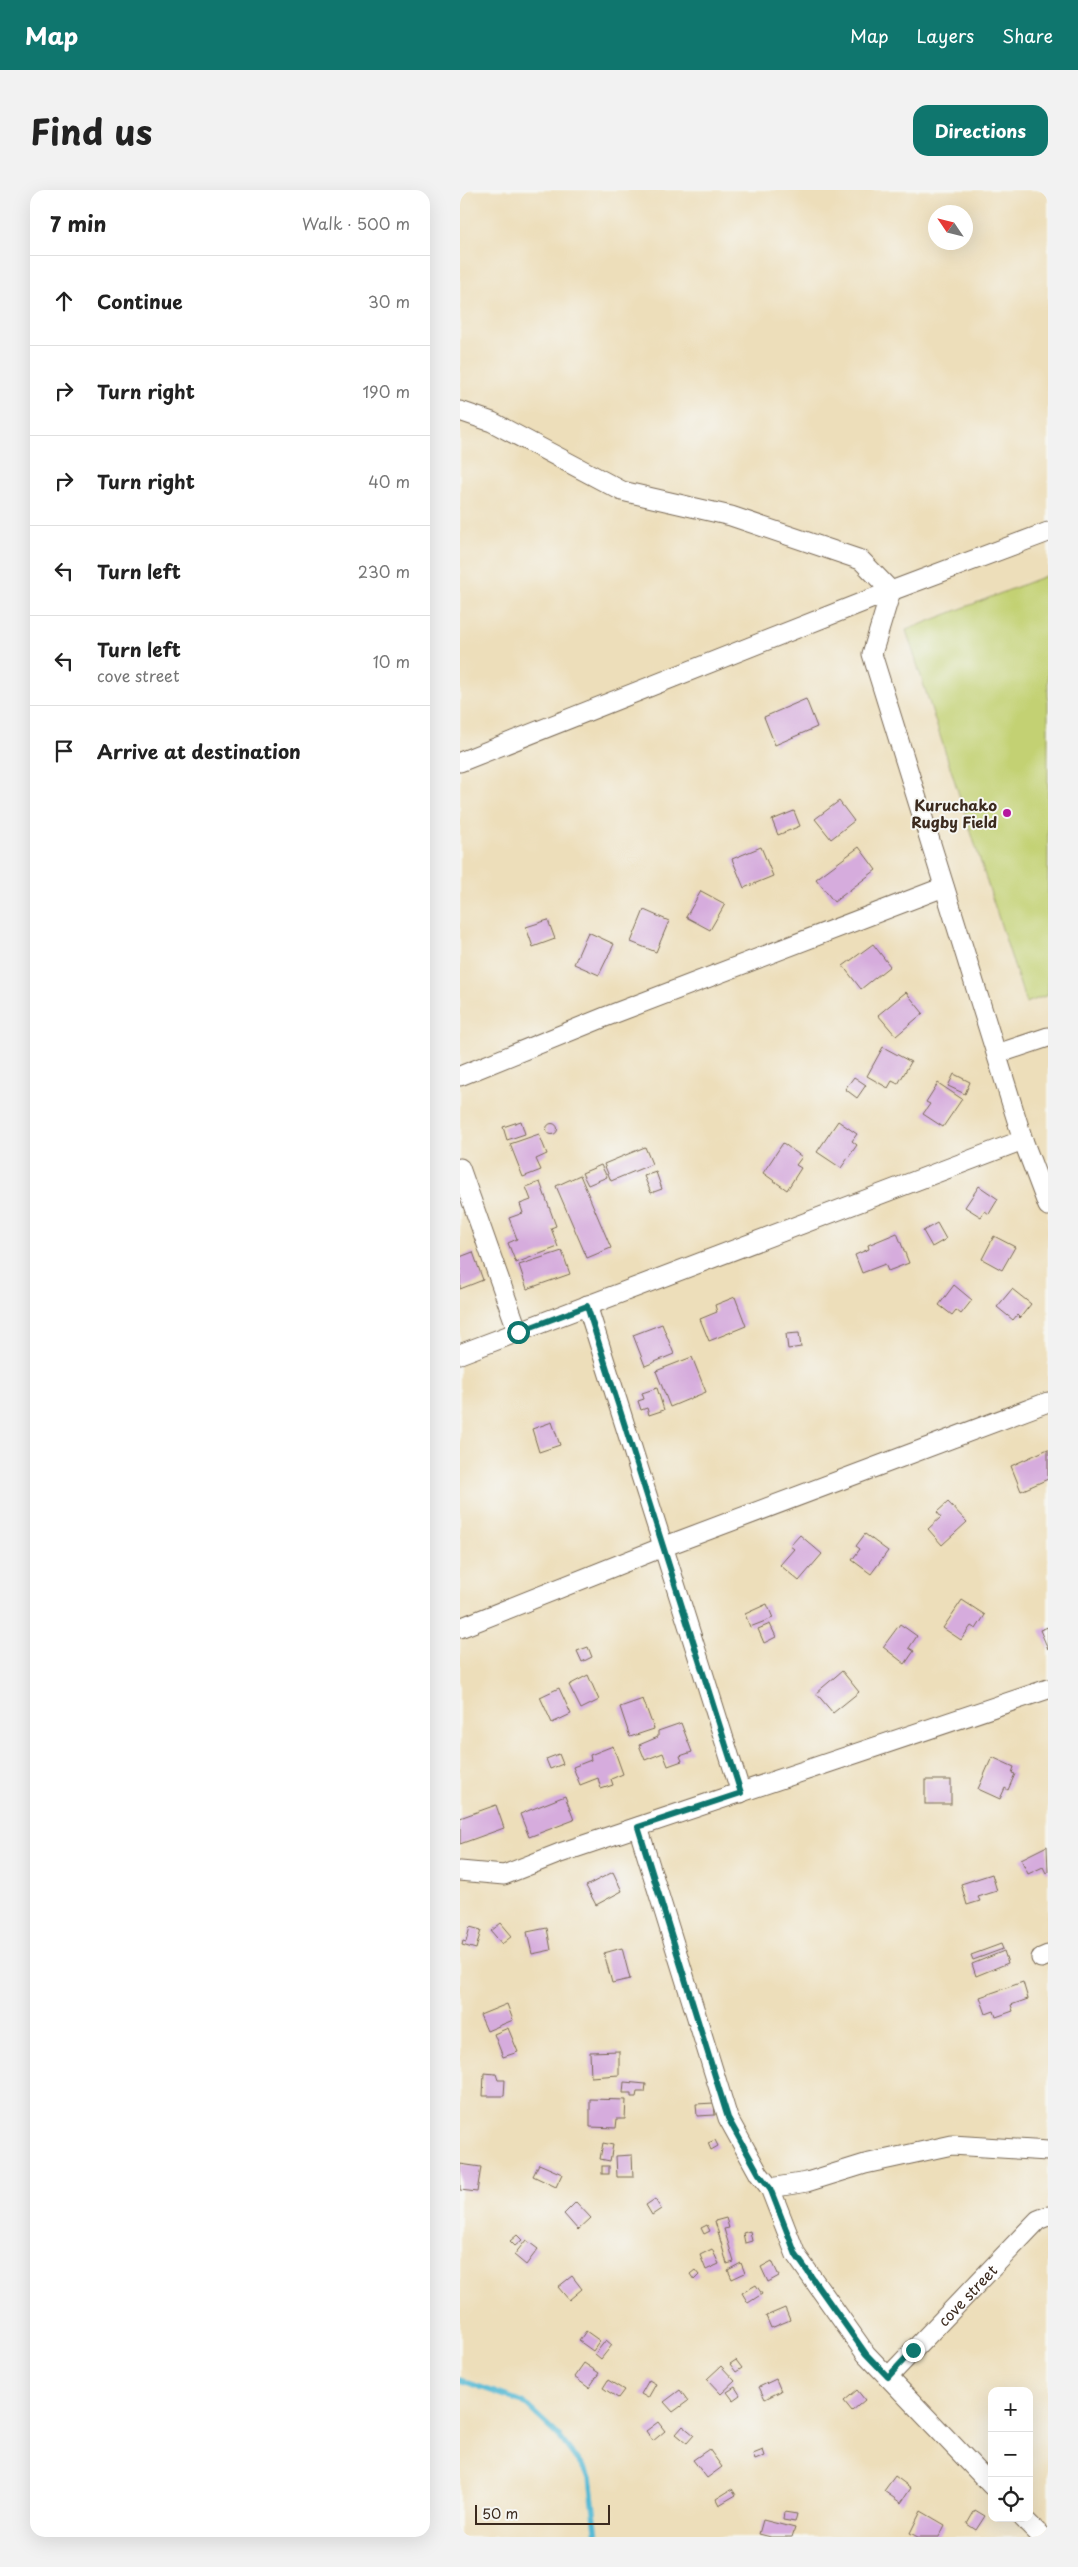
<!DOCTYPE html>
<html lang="en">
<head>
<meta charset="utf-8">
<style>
  :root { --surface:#fff; --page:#f2f2f2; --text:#222; --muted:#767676; --line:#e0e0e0; --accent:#0f766e }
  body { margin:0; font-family:"Playpen Sans",sans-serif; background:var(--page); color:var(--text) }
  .controls { position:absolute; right:15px; bottom:15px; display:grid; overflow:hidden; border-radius:10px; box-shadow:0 5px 20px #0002 }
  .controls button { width:45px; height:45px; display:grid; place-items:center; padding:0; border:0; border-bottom:1px solid var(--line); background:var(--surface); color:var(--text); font:25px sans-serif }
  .compass { position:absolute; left:468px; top:15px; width:45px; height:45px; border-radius:50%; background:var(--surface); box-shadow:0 5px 20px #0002; rotate:305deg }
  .scale { position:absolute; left:15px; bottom:12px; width:135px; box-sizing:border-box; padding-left:5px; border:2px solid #3b2a1e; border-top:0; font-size:14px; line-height:18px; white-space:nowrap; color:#3b2a1e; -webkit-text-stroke:4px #f6f6f2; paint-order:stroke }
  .stop { position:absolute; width:15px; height:15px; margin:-11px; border:4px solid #0f766e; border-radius:50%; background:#fff }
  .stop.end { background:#0f766e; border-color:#fff; box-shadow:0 1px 5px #0008 }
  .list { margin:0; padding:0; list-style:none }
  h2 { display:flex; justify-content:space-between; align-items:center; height:65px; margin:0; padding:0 20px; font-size:21px }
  h2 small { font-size:16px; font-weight:400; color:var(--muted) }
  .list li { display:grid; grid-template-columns:32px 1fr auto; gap:15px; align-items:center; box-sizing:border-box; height:90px; padding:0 20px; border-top:1px solid var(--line) }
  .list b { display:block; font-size:19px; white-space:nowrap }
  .list p { margin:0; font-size:16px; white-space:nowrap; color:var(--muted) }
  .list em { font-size:16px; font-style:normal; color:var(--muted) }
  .icon { flex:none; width:28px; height:28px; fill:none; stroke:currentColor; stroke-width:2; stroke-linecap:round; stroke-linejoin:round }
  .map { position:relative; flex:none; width:588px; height:2347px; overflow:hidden; border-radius:15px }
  header { display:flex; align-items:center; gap:30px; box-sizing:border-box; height:70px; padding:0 25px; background:var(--accent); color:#fff }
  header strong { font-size:24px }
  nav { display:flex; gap:28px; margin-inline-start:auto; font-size:18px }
  .intro { display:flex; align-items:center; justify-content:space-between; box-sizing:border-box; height:120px; padding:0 30px }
  h1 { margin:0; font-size:35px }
  .button { padding:12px 22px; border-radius:15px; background:var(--accent); color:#fff; font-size:18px; font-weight:700 }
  main { display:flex; gap:30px; padding:0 30px }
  aside { flex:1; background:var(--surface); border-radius:15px; box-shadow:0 5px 20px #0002 }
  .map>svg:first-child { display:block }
  .green { fill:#c3d173; stroke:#7f7e48 }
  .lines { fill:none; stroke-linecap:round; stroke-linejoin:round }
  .stream { stroke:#55b9d4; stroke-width:5.5 }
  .building { fill:#d6acdd }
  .minor-casing { stroke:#796955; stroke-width:21 }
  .minor { stroke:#fff; stroke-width:19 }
  .route { stroke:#0f766e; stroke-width:6 }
  .poi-dot { fill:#b5179e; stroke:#f6f6f2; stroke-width:2 }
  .labels { text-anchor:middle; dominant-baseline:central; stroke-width:4; stroke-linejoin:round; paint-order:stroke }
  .poi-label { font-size:15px; font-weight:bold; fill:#3b2a1e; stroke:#f6f6f2; text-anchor:end }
  .street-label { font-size:15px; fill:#3b2a1e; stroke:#f6f6f2 }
</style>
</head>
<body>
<header>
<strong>Map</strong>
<nav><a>Map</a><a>Layers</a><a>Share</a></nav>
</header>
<div class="intro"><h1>Find us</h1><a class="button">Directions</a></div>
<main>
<aside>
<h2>7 min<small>Walk · 500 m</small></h2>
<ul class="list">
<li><svg class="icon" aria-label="ahead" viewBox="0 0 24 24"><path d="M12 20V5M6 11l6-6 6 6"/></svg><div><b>Continue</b></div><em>30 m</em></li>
<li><svg class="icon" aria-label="right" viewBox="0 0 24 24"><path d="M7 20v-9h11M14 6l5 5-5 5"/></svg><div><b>Turn right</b></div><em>190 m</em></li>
<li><svg class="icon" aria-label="right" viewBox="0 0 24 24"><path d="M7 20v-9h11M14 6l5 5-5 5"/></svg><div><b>Turn right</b></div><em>40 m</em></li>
<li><svg class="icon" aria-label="left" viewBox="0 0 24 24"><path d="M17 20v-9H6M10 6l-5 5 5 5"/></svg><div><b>Turn left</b></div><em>230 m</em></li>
<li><svg class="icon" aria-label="left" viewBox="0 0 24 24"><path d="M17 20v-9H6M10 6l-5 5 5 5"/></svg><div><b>Turn left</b><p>cove street</p></div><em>10 m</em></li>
<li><svg class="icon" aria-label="arrive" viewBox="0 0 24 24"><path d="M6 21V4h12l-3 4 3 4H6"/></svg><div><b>Arrive at destination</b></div></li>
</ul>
</aside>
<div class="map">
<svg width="588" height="2347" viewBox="0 0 588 2347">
  <rect width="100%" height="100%" fill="#f6f6f2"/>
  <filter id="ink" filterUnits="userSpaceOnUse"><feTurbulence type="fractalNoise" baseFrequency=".02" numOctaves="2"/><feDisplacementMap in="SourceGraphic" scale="10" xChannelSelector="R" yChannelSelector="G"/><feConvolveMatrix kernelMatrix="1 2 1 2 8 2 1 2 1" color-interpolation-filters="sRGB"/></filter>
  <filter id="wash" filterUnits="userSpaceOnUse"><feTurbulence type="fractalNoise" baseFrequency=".0096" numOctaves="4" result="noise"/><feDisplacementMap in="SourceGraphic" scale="20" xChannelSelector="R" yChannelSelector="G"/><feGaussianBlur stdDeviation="1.12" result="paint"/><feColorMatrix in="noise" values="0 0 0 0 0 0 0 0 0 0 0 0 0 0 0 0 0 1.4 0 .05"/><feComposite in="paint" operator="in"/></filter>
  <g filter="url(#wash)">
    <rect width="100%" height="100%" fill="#eddeba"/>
    <path class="green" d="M588 385V805L566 813 446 440Z"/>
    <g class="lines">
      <path class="stream" d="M0 2190 63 2212 98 2245 130 2287 137 2347"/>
    </g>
    <g id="blocks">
      <g class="building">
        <path d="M346 509 357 537 315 555 304 527Z"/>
        <path d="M379 611 394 631 371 649 355 629Z"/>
        <path d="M334 621 340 636 318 645 312 630Z"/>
        <path d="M301 657 313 686 284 698 272 669Z"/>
        <path d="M399 657 416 680 374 712 356 689Z"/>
        <path d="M241 701 265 714 250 740 226 727Z"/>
        <path d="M184 720 209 731 196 762 171 752Z"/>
        <path d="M88 730 95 749 73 757 66 737Z"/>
        <path d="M128 742 154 754 139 785 114 774Z"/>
        <path d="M413 754 430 776 401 799 383 776Z"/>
        <path d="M446 802 463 823 436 846 418 825Z"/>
        <path d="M423 857 451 872 438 894 432 891 428 898 407 886Z"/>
        <path d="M494 884 510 892 505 904 488 896Z"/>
        <path d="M394 887 406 895 397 908 385 899Z"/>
        <path d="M478 893 502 909 483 937 463 924 470 914 466 912Z"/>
        <path d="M61 931 65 944 47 950 43 937Z"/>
        <path d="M378 931 397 944 392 951 397 955 381 978 357 962Z"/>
        <circle cx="92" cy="939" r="5.5"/>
        <path d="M79 944 87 964 76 969 81 980 63 987 50 954Z"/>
        <path d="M323 953 342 967 336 975 341 978 327 1000 303 983Z"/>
        <path d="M185 957 192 974 151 991 144 974Z"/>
        <path d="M141 975 147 987 128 995 122 983Z"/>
        <path d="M196 982 202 999 191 1003 184 986Z"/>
        <path d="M120 985 151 1058 127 1068 96 996Z"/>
        <path d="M80 992 96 1036 91 1038 98 1057 56 1073 48 1053 57 1049 49 1028 63 1023 60 1014 71 1010 66 997Z"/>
        <path d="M519 996 538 1009 529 1024 525 1021 521 1027 505 1017Z"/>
        <path d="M477 1033 486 1049 472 1057 463 1041Z"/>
        <path d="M437 1043 449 1073 428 1081 425 1074 402 1083 395 1065 409 1059 408 1055Z"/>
        <path d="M534 1046 555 1057 542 1080 522 1069Z"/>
        <path d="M102 1061 110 1084 67 1099 59 1075Z"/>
        <path d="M13 1062 23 1090 0 1099V1067Z"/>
        <path d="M494 1095 512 1110 501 1124 496 1120 492 1125 479 1115Z"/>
        <path d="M552 1099 571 1114 560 1128 557 1125 553 1130 537 1117Z"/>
        <path d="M275 1107 286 1136 249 1151 240 1129 257 1122 255 1115Z"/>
        <path d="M202 1134 214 1164 185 1176 173 1145Z"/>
        <path d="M339 1143 341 1157 328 1159 326 1144Z"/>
        <path d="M232 1167 246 1202 210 1217 196 1181Z"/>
        <path d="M197 1198 204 1220 189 1225 187 1218 181 1220 178 1211 184 1209 182 1203Z"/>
        <path d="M92 1232 100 1255 79 1262 72 1239Z"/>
        <path d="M588 1259V1289L561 1301 551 1276Z"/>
        <path d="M488 1312 507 1332 482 1355 468 1339 481 1327 477 1322Z"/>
        <path d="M405 1344 428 1361 411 1384 392 1370 400 1359 396 1356Z"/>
        <path d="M340 1345 362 1364 339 1391 320 1375 334 1359 330 1356Z"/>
        <path d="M502 1410 525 1425 516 1439 511 1436 501 1450 483 1438Z"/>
        <path d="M307 1414 313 1428 290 1437 285 1424Z"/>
        <path d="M310 1434 316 1447 304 1453 298 1439Z"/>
        <path d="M440 1434 457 1446 449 1458 454 1461 445 1474 423 1457Z"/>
        <path d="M588 1437V1459L580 1440Z"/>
        <path d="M128 1457 132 1467 122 1472 117 1461Z"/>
        <path d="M382 1481 399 1502 373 1523 356 1503Z"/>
        <path d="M128 1485 139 1510 121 1519 109 1495Z"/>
        <path d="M99 1498 111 1524 92 1533 80 1507Z"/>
        <path d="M183 1509 194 1539 170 1547 160 1517Z"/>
        <path d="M221 1533 232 1562 220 1566 222 1571 208 1576 203 1563 185 1570 179 1555 198 1547V1541Z"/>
        <path d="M153 1556 163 1584 151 1589 153 1595 141 1599 138 1588 120 1595 113 1577 131 1570 130 1565Z"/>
        <path d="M99 1564 103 1574 90 1579 86 1569Z"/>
        <path d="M532 1567 554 1577 552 1583 555 1584 548 1600 545 1598 540 1609 518 1599Z"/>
        <rect x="465" y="1590" width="26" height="24"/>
        <path d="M105 1606 114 1630 69 1647 60 1624Z"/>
        <path d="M36 1615 44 1638 0 1654V1628Z"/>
        <path d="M587 1656 588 1682 586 1683 583 1677 568 1684 561 1669Z"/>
        <path d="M153 1682 162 1701 136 1715 126 1696Z"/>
        <path d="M532 1684 537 1701 518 1707 520 1711 507 1715 501 1694Z"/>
        <path d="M41 1733 52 1746 42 1754 31 1741Z"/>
        <path d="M10 1737 21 1740 16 1759 2 1755 3 1751 6 1752Z"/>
        <path d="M87 1738 91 1760 72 1764 67 1742Z"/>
        <path d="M541 1754 543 1759 513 1770 511 1765Z"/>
        <path d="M162 1758 170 1789 152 1793 144 1763Z"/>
        <path d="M544 1761 548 1773 516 1786 512 1774Z"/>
        <path d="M563 1792 568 1809 551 1815 553 1821 536 1827 534 1821 526 1824 520 1807Z"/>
        <path d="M47 1814 53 1830 27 1841 20 1825Z"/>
        <path d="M48 1838 58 1862 43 1867 34 1844Z"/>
        <path d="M159 1861V1885L131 1887 130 1862Z"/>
        <path d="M24 1883 36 1884 38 1890H45L44 1906H23Z"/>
        <path d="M164 1892 186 1894 185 1902H177L176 1907H171V1903H163Z"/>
        <path d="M130 1909 166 1910 165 1929H157L156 1938 130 1937Z"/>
        <path d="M254 1913 255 1925 237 1926 236 1914Z"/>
        <path d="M255 1950 258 1956 251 1960 248 1953Z"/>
        <path d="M143 1953 153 1955 150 1971 140 1969Z"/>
        <path d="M172 1965 173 1987H157L156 1966Z"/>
        <path d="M0 1974 21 1977 17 2002 0 2000Z"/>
        <path d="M79 1974 102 1984 96 1997 73 1986Z"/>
        <rect x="142" y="1976" width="7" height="8"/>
        <path d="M195 2009 201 2019 192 2025 186 2015Z"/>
        <path d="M116 2012 131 2028 118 2040 104 2024Z"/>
        <path d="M266 2028 269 2038 264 2039 274 2072 267 2074 255 2031Z"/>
        <path d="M247 2035 250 2041 244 2044 241 2038Z"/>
        <path d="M290 2041 292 2051 285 2053 283 2043Z"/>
        <path d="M57 2045 62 2050 55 2056 50 2051Z"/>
        <path d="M66 2050 78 2059 66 2075 54 2065Z"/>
        <path d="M252 2059 259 2074 246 2080 240 2065Z"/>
        <path d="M312 2071 319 2086 308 2092 301 2077Z"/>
        <path d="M281 2073 285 2083 272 2089 268 2080Z"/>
        <path d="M235 2080 239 2085 234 2090 230 2084Z"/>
        <path d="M112 2086 122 2099 109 2110 98 2097Z"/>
        <path d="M296 2095 302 2104 288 2113 282 2103Z"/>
        <path d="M325 2118 330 2130 311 2138 306 2126Z"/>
        <path d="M126 2141 140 2151 133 2161 119 2151Z"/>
        <path d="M146 2150 152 2155 141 2169 135 2164Z"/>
        <path d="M276 2170 282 2178 276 2182 270 2174Z"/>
        <path d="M124 2173 139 2183 129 2198 114 2187Z"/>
        <path d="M261 2176 275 2191 261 2204 247 2189Z"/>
        <path d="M316 2189 321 2201 305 2209 299 2197Z"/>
        <path d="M148 2190 164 2200 158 2208 143 2198Z"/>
        <path d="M189 2190 196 2194 188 2208 181 2204Z"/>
        <path d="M275 2197 280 2205 273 2210 267 2202Z"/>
        <path d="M220 2200 228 2211 213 2222 204 2212Z"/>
        <path d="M397 2200 405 2210 392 2221 384 2211Z"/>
        <path d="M198 2232 205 2241 193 2251 186 2241Z"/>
        <path d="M223 2236 234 2245 227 2253 216 2244Z"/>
        <path d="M249 2259 262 2277 247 2288 233 2270Z"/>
        <path d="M303 2260 305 2266 295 2270 293 2264Z"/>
        <path d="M435 2286 451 2298 441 2313 424 2301Z"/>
        <path d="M272 2299 276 2305 259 2315 256 2309Z"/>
        <path d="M515 2320 525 2326 516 2340 507 2334Z"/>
        <path d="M461 2321 485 2335 479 2347H458L450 2343Z"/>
        <path d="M324 2322 337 2324 335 2332 323 2330Z"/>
        <path d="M303 2330 335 2338 332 2347H311L299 2344Z"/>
      </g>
    </g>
  </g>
  <g filter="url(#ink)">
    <use href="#blocks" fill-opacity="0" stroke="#796955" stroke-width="1"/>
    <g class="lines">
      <g class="minor-casing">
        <g id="minor">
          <path d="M0 221 32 232 162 301 271 326 401 370 431 401 412 464 563 950 588 1016"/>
          <path d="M0 572 431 401 588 342"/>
          <path d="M537 864 588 847"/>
          <path d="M0 886 145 827 484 697"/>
          <path d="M0 978 58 1142"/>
          <path d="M127 1115 281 1603"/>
          <path d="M0 1164 563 950"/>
          <path d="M0 1438 203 1357 588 1212"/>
          <path d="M178 1637 268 1928 299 1984 310 1998 336 2065 406 2164 532 2296"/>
          <path d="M0 1681 44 1685 100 1663 588 1499"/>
          <path d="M581 1768 588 1765"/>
          <path d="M310 1998 347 1992 405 1974 492 1955 588 1961"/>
          <path id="s1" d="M428 2187 578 2030 588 2026"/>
          <path d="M563 2328 582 2347"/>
        </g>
      </g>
      <use href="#minor" class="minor"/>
    </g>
  </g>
  <g class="lines" filter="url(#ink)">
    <path class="route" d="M58 1142 127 1116 281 1603 178 1637 268 1928 299 1984 310 1998 336 2065 406 2164 428 2187 453 2160"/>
  </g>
  <circle class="poi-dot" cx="547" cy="623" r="5"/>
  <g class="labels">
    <g class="poi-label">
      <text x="537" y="614">Kuruchako<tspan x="537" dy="17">Rugby Field</tspan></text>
    </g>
    <g class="street-label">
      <text stroke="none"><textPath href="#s1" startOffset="114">cove street</textPath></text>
    </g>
  </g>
</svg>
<div class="controls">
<button>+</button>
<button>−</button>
<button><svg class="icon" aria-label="locate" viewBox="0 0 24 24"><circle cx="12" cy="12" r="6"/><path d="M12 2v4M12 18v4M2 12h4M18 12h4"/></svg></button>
</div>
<svg class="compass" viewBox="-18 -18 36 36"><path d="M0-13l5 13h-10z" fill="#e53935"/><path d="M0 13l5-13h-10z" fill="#767676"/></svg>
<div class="scale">50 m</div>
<div class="stop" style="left:58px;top:1142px"></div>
<div class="stop end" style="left:453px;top:2160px"></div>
</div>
</main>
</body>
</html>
